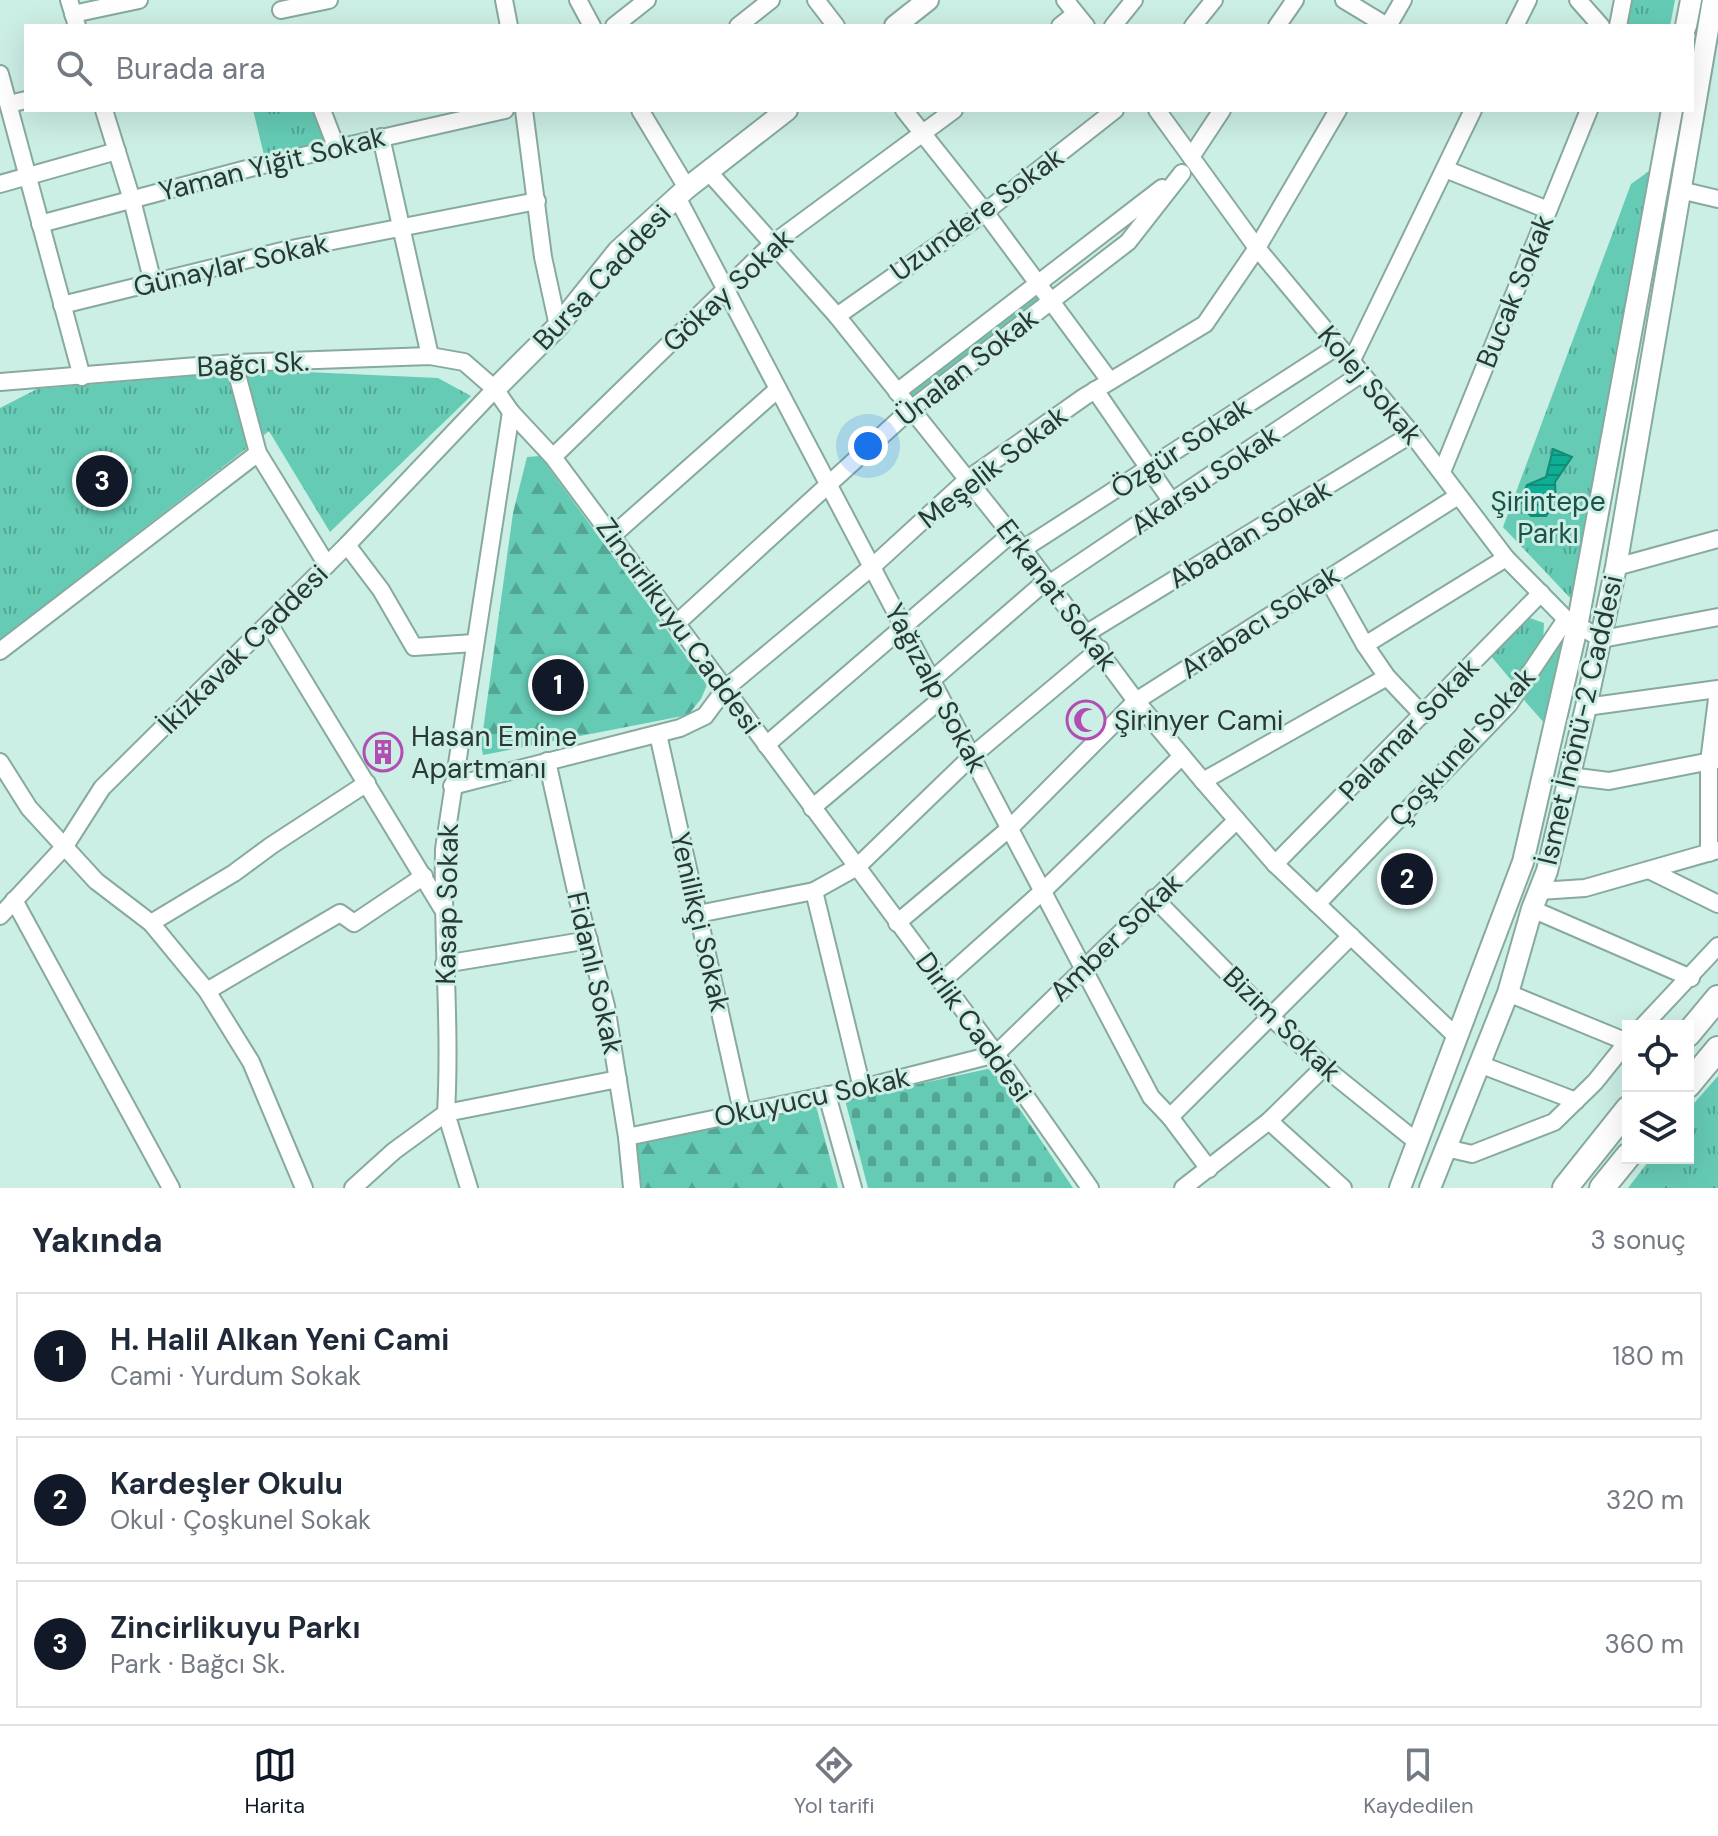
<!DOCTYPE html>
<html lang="tr">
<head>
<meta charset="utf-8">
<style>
  :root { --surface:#fff; --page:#f6f6f7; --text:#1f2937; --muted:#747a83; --line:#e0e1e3; --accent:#111827 }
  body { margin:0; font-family:"DM Sans",sans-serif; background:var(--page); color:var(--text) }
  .controls { position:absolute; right:24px; bottom:24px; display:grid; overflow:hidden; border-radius:0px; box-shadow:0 8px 32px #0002 }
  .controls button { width:72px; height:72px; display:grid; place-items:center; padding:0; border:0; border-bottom:2px solid var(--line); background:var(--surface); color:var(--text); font:40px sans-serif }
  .you { position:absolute; left:868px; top:446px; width:28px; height:28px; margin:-20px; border:6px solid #fff; border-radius:50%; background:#1a73e8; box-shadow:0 0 0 12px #1a73e833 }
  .badge { display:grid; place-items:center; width:52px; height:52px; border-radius:50%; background:var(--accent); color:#fff; font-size:26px; font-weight:700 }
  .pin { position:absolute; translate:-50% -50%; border:4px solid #fff; box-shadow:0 2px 8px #0006 }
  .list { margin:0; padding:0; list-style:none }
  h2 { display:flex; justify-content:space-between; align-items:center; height:104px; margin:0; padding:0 32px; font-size:34px }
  h2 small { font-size:26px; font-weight:400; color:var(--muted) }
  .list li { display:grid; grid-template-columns:52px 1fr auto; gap:24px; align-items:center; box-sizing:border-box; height:128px; margin:0 16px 16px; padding:0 16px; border:2px solid var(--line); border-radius:0px }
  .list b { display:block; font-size:30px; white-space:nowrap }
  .list p { margin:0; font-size:26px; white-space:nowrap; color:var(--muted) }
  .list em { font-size:26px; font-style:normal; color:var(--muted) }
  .icon { flex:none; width:44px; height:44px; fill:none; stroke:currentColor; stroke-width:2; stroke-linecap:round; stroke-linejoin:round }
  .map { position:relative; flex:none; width:1718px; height:1188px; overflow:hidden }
  .search { position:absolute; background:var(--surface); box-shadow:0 8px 32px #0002; left:24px; right:24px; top:24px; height:88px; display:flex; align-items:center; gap:20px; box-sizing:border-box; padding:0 28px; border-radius:0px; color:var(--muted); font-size:30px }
  .sheet { height:536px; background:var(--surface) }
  nav { display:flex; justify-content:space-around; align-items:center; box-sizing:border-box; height:112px; border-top:2px solid var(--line); background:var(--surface); font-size:22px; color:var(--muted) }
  nav a { display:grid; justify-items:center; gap:4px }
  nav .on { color:var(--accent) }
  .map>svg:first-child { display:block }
  .green { fill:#65cbb5 }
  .forest { fill:url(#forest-firs) }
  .cemetery { fill:url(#cemetery-stones) }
  .park { fill:url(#park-tufts) }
  .water { fill:url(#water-rules); stroke:#168a77; stroke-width:2 }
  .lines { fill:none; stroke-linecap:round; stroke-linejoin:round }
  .minor-casing { stroke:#87a9a0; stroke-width:20 }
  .major-casing { stroke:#87a9a0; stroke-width:24 }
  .highway-casing { stroke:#87a9a0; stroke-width:28 }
  .minor { stroke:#fff; stroke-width:16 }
  .major { stroke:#fff; stroke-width:20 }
  .highway { stroke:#fff; stroke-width:24 }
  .labels { text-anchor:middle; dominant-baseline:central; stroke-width:6; stroke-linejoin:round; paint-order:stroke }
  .street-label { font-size:28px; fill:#2a3834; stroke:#cbeee5 }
  .park-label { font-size:28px; fill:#1b5348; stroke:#cbeee5 }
  .poi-label { font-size:28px; fill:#2a3834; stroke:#cbeee5; text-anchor:start }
</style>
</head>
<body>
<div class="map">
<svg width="1718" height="1188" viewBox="0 0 1718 1188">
  <defs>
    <pattern id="forest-firs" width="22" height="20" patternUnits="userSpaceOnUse" patternTransform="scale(2)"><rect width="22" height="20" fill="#65cbb5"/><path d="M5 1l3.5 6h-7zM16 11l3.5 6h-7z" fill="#53a694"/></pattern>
    <pattern id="cemetery-stones" width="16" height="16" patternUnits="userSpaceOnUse" patternTransform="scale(2)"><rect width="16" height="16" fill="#65cbb5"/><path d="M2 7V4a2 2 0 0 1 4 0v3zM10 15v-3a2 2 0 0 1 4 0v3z" fill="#53a694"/></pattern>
    <pattern id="park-tufts" width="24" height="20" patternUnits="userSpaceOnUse" patternTransform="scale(2)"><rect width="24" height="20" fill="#65cbb5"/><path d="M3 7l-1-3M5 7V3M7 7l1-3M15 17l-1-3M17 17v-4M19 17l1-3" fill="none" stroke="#53a694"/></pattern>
    <pattern id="water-rules" width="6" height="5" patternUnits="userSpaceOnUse" patternTransform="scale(2)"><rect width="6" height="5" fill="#0ead94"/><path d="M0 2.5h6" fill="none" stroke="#0e8e7a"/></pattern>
  </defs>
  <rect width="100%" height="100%" fill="#cbeee5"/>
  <g class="green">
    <path d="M1033 292 1039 300 913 396 907 390Z"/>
    <path d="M1563 638 1565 658 1546 725 1524 700 1558 641Z"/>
  </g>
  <g class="forest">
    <path d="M540 456 707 685 701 699 688 715 483 755 481 745 513 513 527 457Z"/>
    <path d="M816 1106 838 1188H640L633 1140Z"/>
  </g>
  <path class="cemetery" d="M992 1068 1073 1188H868L845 1100Z"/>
  <g class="park">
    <path d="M1630 0H1675L1670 26H1623Z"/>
    <path d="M253 110H313L325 142 322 150 266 163Z"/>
    <path d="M1652 169 1573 601 1503 527 1631 184Z"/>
    <path d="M262 370 438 378 471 396 330 532 269 431 0 640V408L37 389Z"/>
    <path d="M1527 617 1544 623 1543 644 1516 686 1491 656Z"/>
    <path d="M1718 1076V1188H1628L1651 1158H1688V1110Z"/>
  </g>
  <path class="water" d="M1553 449 1572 457 1555 482 1556 502 1546 516H1531L1524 509 1521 499 1527 485 1546 477Z"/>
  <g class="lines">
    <g class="minor-casing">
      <g id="minor">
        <path d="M69 0 77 26"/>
        <path d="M504 0 509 26"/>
        <path d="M578 0 592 26"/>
        <path d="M816 0 836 26"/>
        <path d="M1065 0 1086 26"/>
        <path d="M1344 0 1387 26"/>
        <path d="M1578 0 1601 26"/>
        <path d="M281 10 329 0"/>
        <path d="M73 14 139 0"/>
        <path d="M614 26 647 0"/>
        <path d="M738 26 771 0"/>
        <path d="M1060 26 1075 14"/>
        <path d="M1113 26 1134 0"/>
        <path d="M1193 26 1214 0"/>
        <path d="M1277 26 1295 0"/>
        <path d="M1388 26 1403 0"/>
        <path d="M1515 26 1528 0"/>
        <path d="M1618 26 1623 0"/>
        <path d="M0 74 82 377"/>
        <path d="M9 104 26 100"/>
        <path d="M104 110 132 200 153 283"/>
        <path d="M322 110 337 149"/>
        <path d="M524 110 543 257 558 326"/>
        <path d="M640 110 687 188"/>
        <path d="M904 110 985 212 1110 381"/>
        <path d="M1157 110 1257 248 1412 434 1506 558 1566 619 1602 639 1718 617"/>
        <path d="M381 137 430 356"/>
        <path d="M1191 157 1222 110"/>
        <path d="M1445 169 1548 210"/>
        <path d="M708 171 837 316 1023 549 1136 701 1203 781 1275 864 1457 1037"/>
        <path d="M0 184 117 151"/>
        <path d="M1680 190 1718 199"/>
        <path d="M677 197 1151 1097 1170 1117 1209 1169"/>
        <path d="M40 224 258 166 505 110"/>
        <path d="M62 305 286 250 537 201"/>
        <path d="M837 316 985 212 1115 110"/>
        <path d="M1351 362 1473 110"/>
        <path d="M234 363 258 453 327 565"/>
        <path d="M0 382 234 363 430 356 464 362 495 389 511 412 553 457 996 1054 1090 1188"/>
        <path d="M1095 390 1172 502"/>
        <path d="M897 392 1162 188"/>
        <path d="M553 457 771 245 954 110"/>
        <path d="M1442 472 1589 110"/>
        <path d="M612 536 778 389"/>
        <path d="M347 545 381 590 414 647 474 643"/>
        <path d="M1023 549 1338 346"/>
        <path d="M1616 567 1718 539"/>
        <path d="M1328 579 1365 645 1387 677 1423 715"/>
        <path d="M1049 584 1361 374"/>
        <path d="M677 623 911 409 1128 242 1182 173"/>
        <path d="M269 624 442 908"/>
        <path d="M1087 633 1412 434"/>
        <path d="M1365 645 1506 558"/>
        <path d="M0 651 258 453"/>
        <path d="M933 679 1046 581"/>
        <path d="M1586 707 1718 689"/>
        <path d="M658 734 742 1111"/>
        <path d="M766 745 1010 535"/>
        <path d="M547 761 578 900 606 1006 627 1137 632 1188"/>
        <path d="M0 762 29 808 96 881 151 923 207 991 251 1062 304 1188"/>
        <path d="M1569 776 1609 781 1716 760"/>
        <path d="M1203 781 1387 677"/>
        <path d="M452 786 680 728 705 716 725 689 873 566 968 479 1084 397 1205 324 1257 248 1338 110"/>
        <path d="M812 808 941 699"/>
        <path d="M1709 853V762L1718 691"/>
        <path d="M1275 864 1541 593"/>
        <path d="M1649 870 1718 904"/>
        <path d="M814 891 862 1088"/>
        <path d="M1539 891 1585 888 1718 850"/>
        <path d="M1154 898 1271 1017 1324 1067 1417 1142"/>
        <path d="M14 900 171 1188"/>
        <path d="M1317 904 1509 704 1566 619"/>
        <path d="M1532 909 1691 978"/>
        <path d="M698 914 814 891 857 867 972 756 1100 649"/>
        <path d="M0 916 65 846 102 788 347 545 495 389"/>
        <path d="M151 923 234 873 272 845 367 783"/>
        <path d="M897 923 1010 828 1136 701 1458 496"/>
        <path d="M444 964 589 940"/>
        <path d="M941 982 1044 890 1182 756"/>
        <path d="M207 991 340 913 354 923 424 876"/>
        <path d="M1508 993 1627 1042"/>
        <path d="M1643 1026 1718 946"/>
        <path d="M1479 1064 1576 1101"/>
        <path d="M827 1095 853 1188"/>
        <path d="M1170 1117 1351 936"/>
        <path d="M1269 1121 1343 1188"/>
        <path d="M627 1137 862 1088 996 1054 1237 820"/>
        <path d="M1446 1148 1472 1154 1554 1122 1595 1082 1628 1041"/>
        <path d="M353 1188 394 1151 446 1113C451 1025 442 937 444 849L511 412"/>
        <path d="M469 1188 446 1113 618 1079"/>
        <path d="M1183 1188 1269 1121 1324 1067"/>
      </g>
    </g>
    <g class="major-casing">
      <g id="major">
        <path d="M895 26 928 0"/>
        <path d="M1686 26 1691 0"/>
        <path d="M495 389 558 326 618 251 687 188 787 110"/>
        <path d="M1400 1188 1523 862 1577 627 1672 110"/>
        <path d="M1430 1188 1508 993 1532 909 1547 871 1586 707 1616 567 1713 0"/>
      </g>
    </g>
    <g class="highway-casing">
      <g id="highway">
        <path d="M1688 1034 1718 998"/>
        <path d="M1688 1085 1718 1049"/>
        <path d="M1565 1188 1628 1109"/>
        <path d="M1602 1188 1628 1156"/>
      </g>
    </g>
    <use href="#minor" class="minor"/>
    <use href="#major" class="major"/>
    <use href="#highway" class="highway"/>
  </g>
  <defs>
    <g id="mosque-ring" transform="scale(2)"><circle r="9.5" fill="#cbeee5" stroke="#b24db3" stroke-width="1.5"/><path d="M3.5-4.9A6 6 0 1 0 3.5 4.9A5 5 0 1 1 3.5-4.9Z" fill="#b24db3"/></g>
    <g id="building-ring" transform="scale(2)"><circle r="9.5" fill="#cbeee5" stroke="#b24db3" stroke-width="1.5"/><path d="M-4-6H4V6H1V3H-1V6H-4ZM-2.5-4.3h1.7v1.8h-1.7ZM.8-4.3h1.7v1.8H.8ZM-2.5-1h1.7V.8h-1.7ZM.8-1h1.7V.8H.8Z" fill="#b24db3"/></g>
  </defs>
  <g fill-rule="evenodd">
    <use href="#mosque-ring" x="1086" y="720"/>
    <use href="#building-ring" x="383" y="752"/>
  </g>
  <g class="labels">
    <g class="street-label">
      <text transform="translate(272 164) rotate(-14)">Yaman Yiğit Sokak</text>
      <text transform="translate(977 214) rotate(-36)">Uzundere Sokak</text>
      <text transform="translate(231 265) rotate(-13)">Günaylar Sokak</text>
      <text transform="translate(602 277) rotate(-47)">Bursa Caddesi</text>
      <text transform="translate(728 290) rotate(-43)">Gökay Sokak</text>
      <text transform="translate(1515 291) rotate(-68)">Bucak Sokak</text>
      <text transform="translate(253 364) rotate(-3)">Bağcı Sk.</text>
      <text transform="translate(967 367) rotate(-38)">Ünalan Sokak</text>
      <text transform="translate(1370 385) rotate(50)">Kolej Sokak</text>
      <text transform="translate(1181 448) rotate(-33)">Özgür Sokak</text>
      <text transform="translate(993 467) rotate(-38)">Meşelik Sokak</text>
      <text transform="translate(1205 480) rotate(-34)">Akarsu Sokak</text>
      <text transform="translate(1250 534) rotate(-31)">Abadan Sokak</text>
      <text transform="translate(1057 595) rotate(53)">Erkanat Sokak</text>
      <text transform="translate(1260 622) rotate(-33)">Arabacı Sokak</text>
      <text transform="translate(679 626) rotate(54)">Zincirlikuyu Caddesi</text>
      <text transform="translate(243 649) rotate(-45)">İkizkavak Caddesi</text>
      <text transform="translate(936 688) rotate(62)">Yağızalp Sokak</text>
      <text transform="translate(1580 720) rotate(-77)">İsmet İnönü-2 Caddesi</text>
      <text transform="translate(1409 729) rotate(-46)">Palamar Sokak</text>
      <text transform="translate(1462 747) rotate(-48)">Çoşkunel Sokak</text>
      <text transform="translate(447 904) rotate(-89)">Kasap Sokak</text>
      <text transform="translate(700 922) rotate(77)">Yenilikçi Sokak</text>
      <text transform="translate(1116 937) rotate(-44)">Amber Sokak</text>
      <text transform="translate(595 973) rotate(77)">Fidanlı Sokak</text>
      <text transform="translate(1282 1024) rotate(44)">Bizim Sokak</text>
      <text transform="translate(974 1027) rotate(54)">Dirlik Caddesi</text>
      <text transform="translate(812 1097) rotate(-12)">Okuyucu Sokak</text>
    </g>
    <g class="park-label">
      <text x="1548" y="501">Şirintepe<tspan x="1548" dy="32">Parkı</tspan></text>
    </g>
    <g class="poi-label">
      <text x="1114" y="720">Şirinyer Cami</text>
      <text x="411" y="736">Hasan Emine<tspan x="411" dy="32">Apartmanı</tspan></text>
    </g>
  </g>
</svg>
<div class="controls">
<button><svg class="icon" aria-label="locate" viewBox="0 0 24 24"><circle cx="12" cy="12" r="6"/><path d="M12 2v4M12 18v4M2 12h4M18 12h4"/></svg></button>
<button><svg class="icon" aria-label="layers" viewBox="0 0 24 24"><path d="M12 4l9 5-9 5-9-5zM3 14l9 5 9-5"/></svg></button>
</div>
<div class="you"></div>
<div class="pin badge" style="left:558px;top:685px">1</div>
<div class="pin badge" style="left:1407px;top:879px">2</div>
<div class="pin badge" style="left:102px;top:481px">3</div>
<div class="search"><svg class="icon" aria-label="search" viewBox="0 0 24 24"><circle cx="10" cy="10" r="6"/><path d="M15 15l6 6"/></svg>Burada ara</div>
</div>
<section class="sheet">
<h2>Yakında<small>3 sonuç</small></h2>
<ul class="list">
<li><span class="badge">1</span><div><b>H. Halil Alkan Yeni Cami</b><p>Cami · Yurdum Sokak</p></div><em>180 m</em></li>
<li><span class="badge">2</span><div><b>Kardeşler Okulu</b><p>Okul · Çoşkunel Sokak</p></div><em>320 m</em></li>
<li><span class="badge">3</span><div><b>Zincirlikuyu Parkı</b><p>Park · Bağcı Sk.</p></div><em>360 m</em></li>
</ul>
</section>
<nav>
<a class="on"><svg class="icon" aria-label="map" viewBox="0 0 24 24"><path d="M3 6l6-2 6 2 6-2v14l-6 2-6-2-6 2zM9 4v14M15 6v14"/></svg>Harita</a>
<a><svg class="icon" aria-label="directions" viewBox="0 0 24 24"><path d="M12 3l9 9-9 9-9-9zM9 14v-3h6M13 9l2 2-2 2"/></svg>Yol tarifi</a>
<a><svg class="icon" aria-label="saved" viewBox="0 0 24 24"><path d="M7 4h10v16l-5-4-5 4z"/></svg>Kaydedilen</a>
</nav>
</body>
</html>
